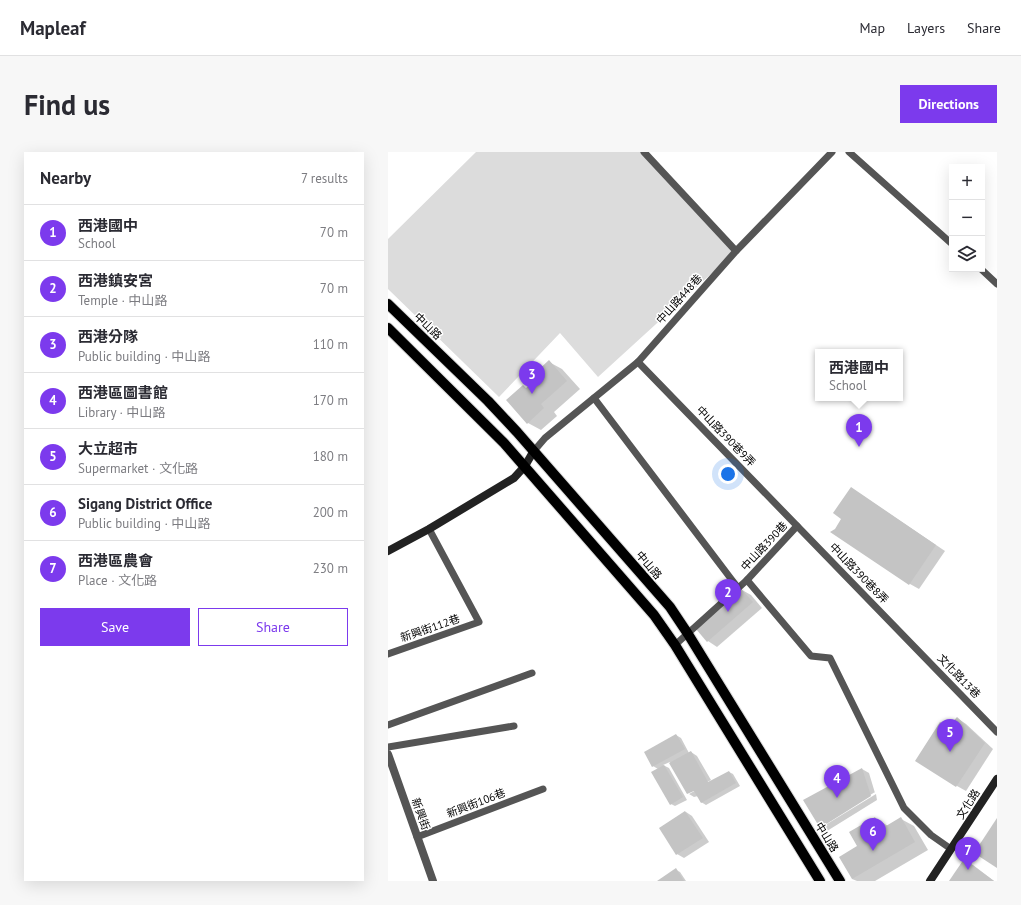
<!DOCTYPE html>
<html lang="en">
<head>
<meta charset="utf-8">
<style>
  :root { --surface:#fff; --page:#f7f7f7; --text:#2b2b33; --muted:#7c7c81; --line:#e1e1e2; --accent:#7c3aed }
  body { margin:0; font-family:"PT Sans","Noto Sans TC",sans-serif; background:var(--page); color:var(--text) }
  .controls { position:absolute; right:12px; top:12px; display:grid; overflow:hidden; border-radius:0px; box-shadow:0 4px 16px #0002 }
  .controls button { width:36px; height:36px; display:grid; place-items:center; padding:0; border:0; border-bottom:1px solid var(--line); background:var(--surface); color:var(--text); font:20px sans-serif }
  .you { position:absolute; left:340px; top:322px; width:14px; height:14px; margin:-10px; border:3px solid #fff; border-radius:50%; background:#1a73e8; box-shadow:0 0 0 6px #1a73e833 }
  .badge { display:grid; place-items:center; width:26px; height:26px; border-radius:50%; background:var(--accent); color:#fff; font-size:13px; font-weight:700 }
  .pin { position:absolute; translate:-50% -33px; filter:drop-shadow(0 1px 2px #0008) }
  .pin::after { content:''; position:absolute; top:21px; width:14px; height:12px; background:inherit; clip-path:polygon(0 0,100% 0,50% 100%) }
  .popup { position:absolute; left:427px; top:197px; width:88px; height:52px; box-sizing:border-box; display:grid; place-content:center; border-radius:0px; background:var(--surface); filter:drop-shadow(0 1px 3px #0005); font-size:13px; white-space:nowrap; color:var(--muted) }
  .popup b { font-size:15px; color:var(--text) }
  .popup::after { content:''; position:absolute; left:50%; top:100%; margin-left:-8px; border:8px solid transparent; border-top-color:var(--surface) }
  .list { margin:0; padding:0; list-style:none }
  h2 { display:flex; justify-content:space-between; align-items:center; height:52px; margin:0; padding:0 16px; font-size:17px }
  h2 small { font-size:13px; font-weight:400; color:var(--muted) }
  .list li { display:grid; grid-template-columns:26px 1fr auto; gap:12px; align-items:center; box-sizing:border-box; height:56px; padding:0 16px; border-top:1px solid var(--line) }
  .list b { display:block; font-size:15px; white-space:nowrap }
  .list p { margin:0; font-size:13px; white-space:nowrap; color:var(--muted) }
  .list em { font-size:13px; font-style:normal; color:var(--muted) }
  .actions { display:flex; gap:8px; padding:12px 16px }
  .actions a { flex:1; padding:9px 0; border:1px solid var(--accent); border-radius:0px; text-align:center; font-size:14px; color:var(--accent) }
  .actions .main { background:var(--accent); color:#fff }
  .icon { flex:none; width:22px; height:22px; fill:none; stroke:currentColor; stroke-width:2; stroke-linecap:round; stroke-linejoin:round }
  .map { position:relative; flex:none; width:609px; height:729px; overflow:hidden; border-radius:0px }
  header { display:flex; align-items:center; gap:24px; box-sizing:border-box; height:56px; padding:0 20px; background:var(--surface); border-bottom:1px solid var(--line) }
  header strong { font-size:19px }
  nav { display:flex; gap:22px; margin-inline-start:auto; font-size:14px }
  .intro { display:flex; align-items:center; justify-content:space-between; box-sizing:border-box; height:96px; padding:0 24px }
  h1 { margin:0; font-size:28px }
  .button { padding:10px 18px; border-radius:0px; background:var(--accent); color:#fff; font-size:14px; font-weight:700 }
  main { display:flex; gap:24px; padding:0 24px }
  aside { flex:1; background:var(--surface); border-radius:0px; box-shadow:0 4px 16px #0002 }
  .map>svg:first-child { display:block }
  .green { fill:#dcdcdc }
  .shadow { fill:#0003 }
  .building { fill:#c4c4c4 }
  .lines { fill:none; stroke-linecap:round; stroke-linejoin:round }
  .primary-casing { stroke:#dbdbdb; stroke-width:12 }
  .lane { stroke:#555; stroke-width:7 }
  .street { stroke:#555; stroke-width:8 }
  .secondary { stroke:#222; stroke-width:8 }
  .primary { stroke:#000; stroke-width:10 }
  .labels { text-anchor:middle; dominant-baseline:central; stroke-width:3; stroke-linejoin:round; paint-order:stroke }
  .street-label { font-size:11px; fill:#000; stroke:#fff }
</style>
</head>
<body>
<header>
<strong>Mapleaf</strong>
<nav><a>Map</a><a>Layers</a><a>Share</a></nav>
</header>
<div class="intro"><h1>Find us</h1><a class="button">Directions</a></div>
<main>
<aside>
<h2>Nearby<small>7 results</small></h2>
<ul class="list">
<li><span class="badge">1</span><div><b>西港國中</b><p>School</p></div><em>70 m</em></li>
<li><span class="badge">2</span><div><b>西港鎮安宮</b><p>Temple · 中山路</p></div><em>70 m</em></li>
<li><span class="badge">3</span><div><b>西港分隊</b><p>Public building · 中山路</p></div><em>110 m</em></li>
<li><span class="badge">4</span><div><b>西港區圖書館</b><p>Library · 中山路</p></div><em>170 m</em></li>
<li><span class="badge">5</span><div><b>大立超市</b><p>Supermarket · 文化路</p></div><em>180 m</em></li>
<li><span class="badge">6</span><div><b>Sigang District Office</b><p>Public building · 中山路</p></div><em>200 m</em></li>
<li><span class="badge">7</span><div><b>西港區農會</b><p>Place · 文化路</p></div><em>230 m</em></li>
</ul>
<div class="actions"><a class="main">Save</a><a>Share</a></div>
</aside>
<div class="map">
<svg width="609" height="729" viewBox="0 0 609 729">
  <rect width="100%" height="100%" fill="#fff"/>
  <path class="green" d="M88 0H256L348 99 210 225 172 181 111 245 0 137V87Z"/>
  <g class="shadow">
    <path d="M161 210 174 217 192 237 166 260 169 264 153 278 140 271 139 236 152 225Z"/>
    <path d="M472 342 557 399 531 437 522 432Z"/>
    <path d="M354 438 363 443 374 456 329 495 320 489 309 477Z"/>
    <path d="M569 566 578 572 605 597 578 639 569 634 560 576Z"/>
    <path d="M288 583 293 586 301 601 303 600 309 604 323 628 299 641 282 610 275 613 281 616 299 648 287 654 283 652 270 617 265 614Z"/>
    <path d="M474 617 481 621 487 641V640L434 673V675L488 642 489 648 439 679 433 675Z"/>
    <path d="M341 620 345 622 352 634 318 653 313 650 310 644 306 645 301 642Z"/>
    <path d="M298 660 304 664 321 690 296 706 289 702Z"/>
    <path d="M487 666 500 674 513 667 526 674 540 698 487 729H469L464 727 470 694Z"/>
    <path d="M576 708 585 713 606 729H562Z"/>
    <path d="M288 718 292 720 298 729H271Z"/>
  </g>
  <g class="building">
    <path d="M161 208 179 229 153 252 156 256 139 272 118 248 135 233 138 236 151 225 147 221Z"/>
    <path d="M463 335 548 393 521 433 442 380 447 377 453 367 445 361Z"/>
    <path d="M353 437 365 450 319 490 308 477Z"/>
    <path d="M569 565 597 591 568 635 527 609 552 570 560 575Z"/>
    <path d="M288 582 297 597 264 615 256 600Z"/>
    <path d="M303 599 320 630 341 619 348 631 313 651 306 639 299 642 281 611Z"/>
    <path d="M276 613 295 645 282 653 263 620Z"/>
    <path d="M474 616 483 644 432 676 415 648Z"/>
    <path d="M297 659 315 686 288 703 271 676Z"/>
    <path d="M487 665 493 677 513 665 527 690 464 727 451 705 469 694 461 680Z"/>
    <path d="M609 666V716L586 701Z"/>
    <path d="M576 707 606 729H561Z"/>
    <path d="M288 716 296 729H269Z"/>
  </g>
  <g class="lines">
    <g class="primary-casing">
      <g id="primary">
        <path d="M0 152 100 249 129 280 282 455 300 482 452 729"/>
        <path d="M0 176 116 291 266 463 287 493 432 729"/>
      </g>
    </g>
    <g class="lane">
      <path d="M256 0 348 99"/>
      <path d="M461 0 564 92"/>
      <path d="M593 117 609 132"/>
      <path d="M250 210 609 580"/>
      <path d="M206 246 350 436"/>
      <path d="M145 300 157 286 250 210 348 99 444 0"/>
      <path d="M359 428 423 504 442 506 516 656 543 683 563 697"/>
      <path d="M287 493 359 428 409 374"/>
      <path d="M0 502 91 470 41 377"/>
      <path d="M0 573 144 521"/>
      <path d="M0 595 126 574"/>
      <path d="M29 685 155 637"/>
    </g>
    <path class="street" d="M0 602 45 729"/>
    <g class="secondary">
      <path d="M0 399 41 377 126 326 137 314 145 300"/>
      <path d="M542 729 609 627"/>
    </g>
    <use href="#primary" class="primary"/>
  </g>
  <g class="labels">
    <g class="street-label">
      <text transform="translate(291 147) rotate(-48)">中山路448巷</text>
      <text transform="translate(40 174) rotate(44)">中山路</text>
      <text transform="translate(338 284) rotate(46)">中山路390巷9弄</text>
      <text transform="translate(376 394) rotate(-47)">中山路390巷</text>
      <text transform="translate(261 413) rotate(49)">中山路</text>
      <text transform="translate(471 421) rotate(46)">中山路390巷8弄</text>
      <text transform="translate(42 476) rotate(-19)">新興街112巷</text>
      <text transform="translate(571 524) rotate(46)">文化路13巷</text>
      <text transform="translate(88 651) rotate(-21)">新興街106巷</text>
      <text transform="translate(580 652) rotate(-57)">文化路</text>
      <text transform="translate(33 662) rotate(70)">新興街</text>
      <text transform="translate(439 685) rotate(58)">中山路</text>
    </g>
  </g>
</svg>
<div class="controls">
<button>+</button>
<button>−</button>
<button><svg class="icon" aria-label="layers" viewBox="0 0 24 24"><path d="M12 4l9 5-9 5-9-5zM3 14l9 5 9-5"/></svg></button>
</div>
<div class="you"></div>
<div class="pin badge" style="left:471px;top:295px">1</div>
<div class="popup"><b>西港國中</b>School</div>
<div class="pin badge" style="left:340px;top:460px">2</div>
<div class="pin badge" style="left:144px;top:242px">3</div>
<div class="pin badge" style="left:449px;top:646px">4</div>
<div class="pin badge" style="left:562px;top:600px">5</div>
<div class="pin badge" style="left:485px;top:699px">6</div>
<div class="pin badge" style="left:580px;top:718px">7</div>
</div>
</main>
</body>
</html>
